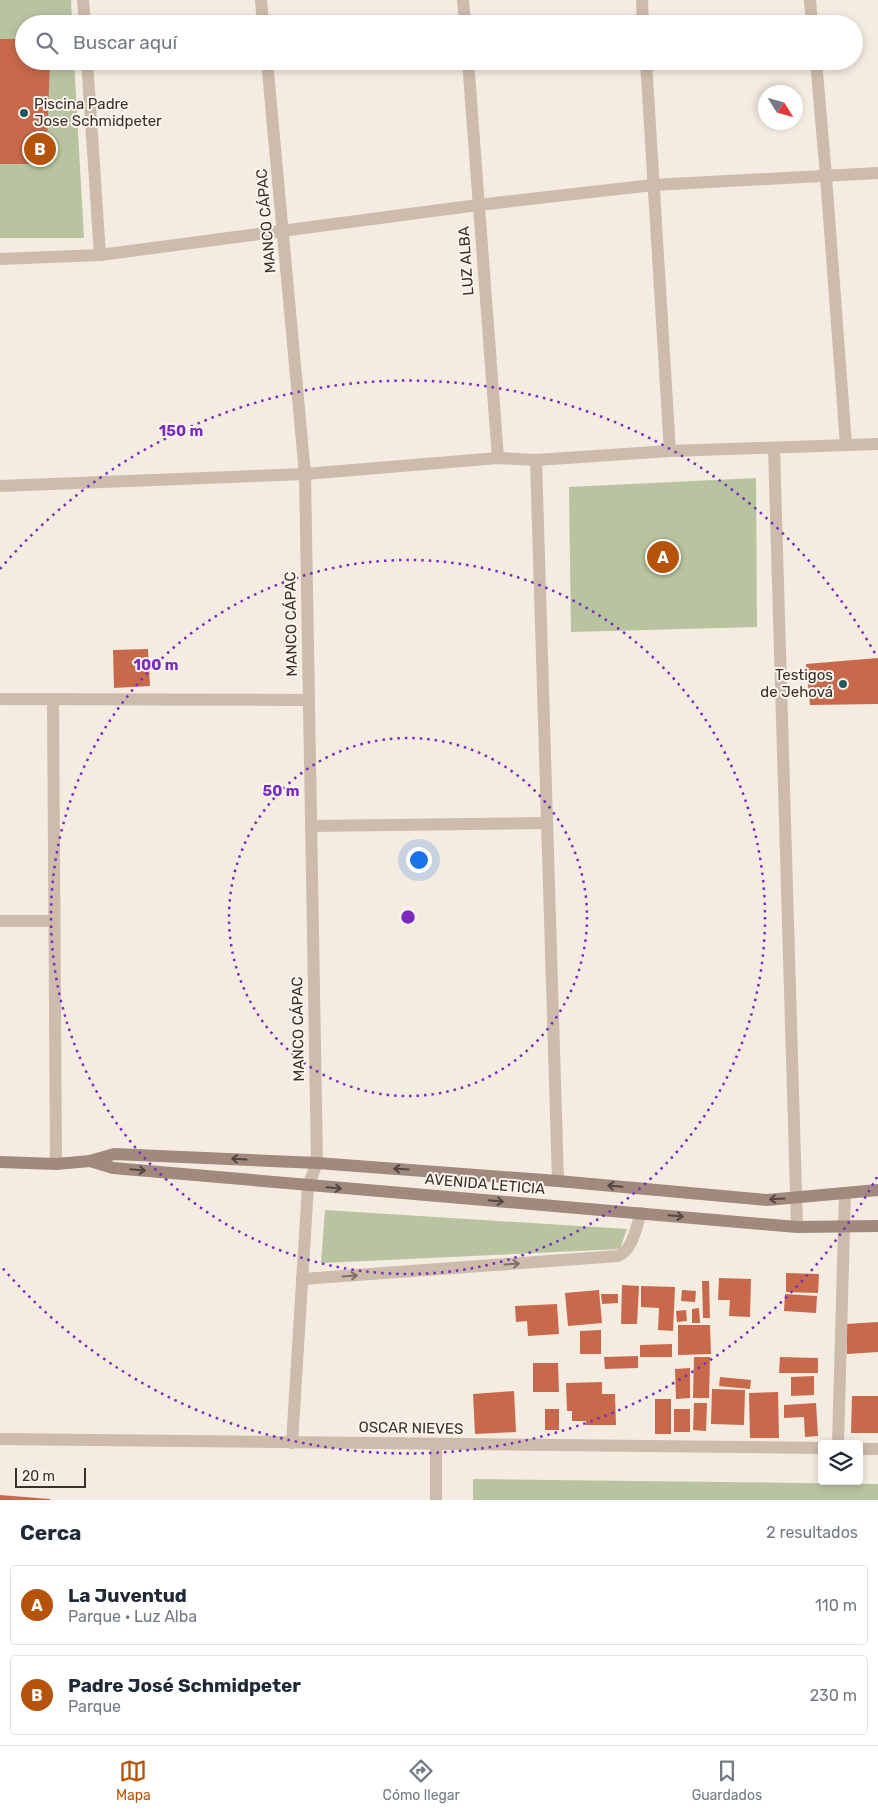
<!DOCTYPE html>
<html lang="es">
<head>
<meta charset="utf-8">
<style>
  :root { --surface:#fff; --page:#f2f2f3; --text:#1f2937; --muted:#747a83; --line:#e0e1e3; --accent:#b45309 }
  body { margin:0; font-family:Rubik,sans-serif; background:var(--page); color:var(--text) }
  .controls { position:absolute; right:15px; bottom:15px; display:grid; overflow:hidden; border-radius:5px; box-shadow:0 2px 8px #0003 }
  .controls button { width:45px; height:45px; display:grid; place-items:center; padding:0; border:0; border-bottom:1px solid var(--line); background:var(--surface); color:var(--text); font:25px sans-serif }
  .compass { position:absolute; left:758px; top:85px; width:45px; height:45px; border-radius:50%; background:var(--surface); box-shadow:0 2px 8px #0003; rotate:127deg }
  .scale { position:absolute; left:15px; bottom:12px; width:71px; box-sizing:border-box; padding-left:5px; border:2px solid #3b302b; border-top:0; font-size:14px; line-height:18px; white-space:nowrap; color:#3b302b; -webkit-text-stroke:4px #fbf5ee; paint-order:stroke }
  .you { position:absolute; left:418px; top:859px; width:18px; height:18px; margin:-12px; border:4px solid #fff; border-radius:50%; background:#1a73e8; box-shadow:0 0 0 8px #1a73e833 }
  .badge { display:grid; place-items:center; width:32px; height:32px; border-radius:50%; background:var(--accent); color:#fff; font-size:16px; font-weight:700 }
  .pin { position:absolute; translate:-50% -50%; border:2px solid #fff; box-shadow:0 1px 5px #0006 }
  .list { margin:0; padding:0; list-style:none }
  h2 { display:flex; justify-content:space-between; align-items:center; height:65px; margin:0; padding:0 20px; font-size:21px }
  h2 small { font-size:16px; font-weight:400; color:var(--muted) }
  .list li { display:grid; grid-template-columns:32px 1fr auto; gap:15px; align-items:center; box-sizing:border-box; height:80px; margin:0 10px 10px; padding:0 10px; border:1px solid var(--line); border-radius:5px }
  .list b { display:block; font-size:19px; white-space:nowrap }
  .list p { margin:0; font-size:16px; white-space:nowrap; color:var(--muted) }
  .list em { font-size:16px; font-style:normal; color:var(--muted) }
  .icon { flex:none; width:28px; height:28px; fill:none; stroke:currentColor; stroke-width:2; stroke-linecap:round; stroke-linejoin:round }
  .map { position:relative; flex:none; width:878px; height:1500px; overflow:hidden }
  .search { position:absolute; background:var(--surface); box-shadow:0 2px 8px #0003; left:15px; right:15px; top:15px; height:55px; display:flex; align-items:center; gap:12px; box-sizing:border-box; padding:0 18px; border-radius:28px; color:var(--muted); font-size:19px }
  .sheet { height:245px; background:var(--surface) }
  nav { display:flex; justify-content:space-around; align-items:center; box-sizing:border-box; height:70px; border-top:1px solid var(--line); background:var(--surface); font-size:14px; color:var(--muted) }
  nav a { display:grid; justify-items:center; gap:2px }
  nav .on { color:var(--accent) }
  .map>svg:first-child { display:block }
  .green { fill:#b8c4a0 }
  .building { fill:#c8694b }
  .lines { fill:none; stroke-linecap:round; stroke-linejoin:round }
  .lane { stroke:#cdbbac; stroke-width:12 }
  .street { stroke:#cdbbac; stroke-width:12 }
  .secondary { stroke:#a18a7d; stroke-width:12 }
  .oneway { stroke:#544640 }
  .oneway2 { stroke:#7d6f65 }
  .ring { fill:none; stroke:#7b2cbf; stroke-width:2.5; stroke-dasharray:2.5 5 }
  .poi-dot { fill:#1f5a5e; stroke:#fbf5ee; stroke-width:2 }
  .labels { text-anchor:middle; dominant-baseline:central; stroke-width:4; stroke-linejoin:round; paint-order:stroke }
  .poi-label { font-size:15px; fill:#3b302b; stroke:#fbf5ee; text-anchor:start }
  .street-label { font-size:15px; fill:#3b302b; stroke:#fbf5ee }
  .centre { fill:#7b2cbf; stroke:#fbf5ee; stroke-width:2.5 }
  .ring-label { font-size:15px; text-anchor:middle; font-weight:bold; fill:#7b2cbf; stroke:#fbf5ee; stroke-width:4; stroke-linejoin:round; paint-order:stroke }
</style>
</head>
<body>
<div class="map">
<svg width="878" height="1500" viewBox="0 0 878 1500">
  <rect width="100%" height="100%" fill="#f4ebe1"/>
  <g class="green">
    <path d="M0 0H71L72 24H24V61H74L84 238H0Z"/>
    <path d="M756 478 757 627 571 632 569 487Z"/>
    <path d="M325 1210 627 1229 620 1249 321 1263Z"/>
    <path d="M473 1479 878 1484V1500H473Z"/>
  </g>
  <g class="building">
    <path d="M0 39H24V61H50L46 164H0Z"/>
    <path d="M148 649 150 686 114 688 113 650Z"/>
    <path d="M878 658V704L810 705 806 664Z"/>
    <path d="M786 1273 819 1274 818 1293 786 1292Z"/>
    <path d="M719 1278 751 1279 750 1317 729 1316 730 1300H718Z"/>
    <path d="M702 1281H709L710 1318H703Z"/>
    <path d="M622 1285 639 1286 637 1324H621Z"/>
    <path d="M641 1286 675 1287 673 1331 658 1330 659 1308 641 1307Z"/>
    <path d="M599 1290 602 1323 568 1326 565 1293Z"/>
    <path d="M682 1290 696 1291 695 1302 681 1301Z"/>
    <path d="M601 1294H618V1303L602 1304Z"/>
    <path d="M785 1294 817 1296 816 1313 784 1311Z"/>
    <path d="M557 1304 559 1334 528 1336 527 1321 516 1322 515 1306Z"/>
    <path d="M699 1308 700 1323H692V1309Z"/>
    <path d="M686 1310 687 1321 677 1322 676 1311Z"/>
    <path d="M878 1322V1352L847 1354 846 1324Z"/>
    <path d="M678 1325H710L711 1354 678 1355Z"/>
    <path d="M601 1330V1354H580V1331Z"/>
    <path d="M672 1344V1357H640V1345Z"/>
    <path d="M638 1356V1368L605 1369 604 1357Z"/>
    <path d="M694 1357H710L709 1398H693Z"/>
    <path d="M780 1357 818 1358V1373H779Z"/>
    <path d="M533 1363H558L559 1392H533Z"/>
    <path d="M690 1368V1398L676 1399 675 1369Z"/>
    <path d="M814 1376V1395L791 1396V1377Z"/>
    <path d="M720 1377 751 1380 750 1389 719 1386Z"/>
    <path d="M602 1382V1394H615L616 1425H586V1421H572V1411H567L566 1383Z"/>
    <path d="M712 1389 745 1390 744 1425 711 1424Z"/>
    <path d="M514 1391 516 1432 475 1434 473 1394Z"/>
    <path d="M778 1392 779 1438H750L749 1393Z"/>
    <path d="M852 1396H878V1433H851Z"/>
    <rect x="655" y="1399" width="16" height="35"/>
    <path d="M694 1403H707L706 1431 693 1430Z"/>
    <path d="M816 1403 818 1436 805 1437 804 1417 784 1418V1405Z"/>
    <rect x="545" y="1409" width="14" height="21"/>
    <rect x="674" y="1409" width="16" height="23"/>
    <path d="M0 1495 50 1499V1500H0Z"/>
  </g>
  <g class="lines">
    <path class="lane" d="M311 826 547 823"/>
    <g class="street">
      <path d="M83 0 85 24"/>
      <path d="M261 0 263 24"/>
      <path d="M463 0 465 24"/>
      <path d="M642 0 643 24"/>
      <path d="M810 0 812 24"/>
      <path d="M87 61 100 255"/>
      <path d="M267 61 305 474 317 1163 308 1186 292 1443"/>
      <path d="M468 61 498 458"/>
      <path d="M646 61 670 451"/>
      <path d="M816 61 826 176 846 445"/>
      <path d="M0 259 100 255 478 205 653 185 878 173"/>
      <path d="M774 448 797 1227"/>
      <path d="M536 460 558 1181"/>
      <path d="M0 486 305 474 498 458 536 460 670 451 878 444"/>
      <path d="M0 699 309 700"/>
      <path d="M53 699 56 1164"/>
      <path d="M0 921H54"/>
      <path d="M302 1279 618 1256C633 1250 636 1227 641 1213"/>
      <path d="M0 1439 822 1448"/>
      <path d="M838 1444 845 1193"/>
      <path d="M859 1449H878"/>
      <path d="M436 1500V1444"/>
    </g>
    <g class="secondary">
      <path d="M90 1161 113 1168 797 1227 878 1226"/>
      <path d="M0 1162 56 1164 90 1161 114 1154 317 1163 558 1181 767 1200 878 1190"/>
    </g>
  </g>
  <defs><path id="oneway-shaft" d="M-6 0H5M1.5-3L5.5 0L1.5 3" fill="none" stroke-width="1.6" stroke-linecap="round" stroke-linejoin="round" transform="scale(1.25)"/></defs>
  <g class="oneway">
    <use href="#oneway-shaft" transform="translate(239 1159) rotate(-177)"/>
    <use href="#oneway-shaft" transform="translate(401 1169) rotate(-176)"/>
    <use href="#oneway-shaft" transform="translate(138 1170) rotate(5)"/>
    <use href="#oneway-shaft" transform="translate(615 1186) rotate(-175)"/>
    <use href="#oneway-shaft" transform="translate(334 1188) rotate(5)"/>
    <use href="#oneway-shaft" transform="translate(777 1199) rotate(177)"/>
    <use href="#oneway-shaft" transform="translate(496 1201) rotate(5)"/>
    <use href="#oneway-shaft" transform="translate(676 1216) rotate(5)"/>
  </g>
  <g class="oneway2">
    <use href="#oneway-shaft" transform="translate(512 1264) rotate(-4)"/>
    <use href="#oneway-shaft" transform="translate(350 1276) rotate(-4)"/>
  </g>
  <g class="ring">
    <circle cx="408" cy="917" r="179"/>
    <circle cx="408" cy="917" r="357"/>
    <path d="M877 1177A536 536 0 0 1 0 1265M0 569A536 536 0 0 1 877 657"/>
  </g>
  <g class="poi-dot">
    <circle cx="24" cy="113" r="5"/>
    <circle cx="843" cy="684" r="5"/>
  </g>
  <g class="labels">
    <g class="poi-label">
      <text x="34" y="104">Piscina Padre<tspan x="34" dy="17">Jose Schmidpeter</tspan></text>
      <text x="833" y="675" text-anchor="end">Testigos<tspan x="833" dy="17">de Jehová</tspan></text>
    </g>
    <g class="street-label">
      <text transform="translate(266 221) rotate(-95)">MANCO CÁPAC</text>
      <text transform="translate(466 261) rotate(-94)">LUZ ALBA</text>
      <text transform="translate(291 624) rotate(-91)">MANCO CÁPAC</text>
      <text transform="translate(298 1029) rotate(-91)">MANCO CÁPAC</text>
      <text transform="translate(485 1184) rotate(5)">AVENIDA LETICIA</text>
      <text transform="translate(411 1428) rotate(1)">OSCAR NIEVES</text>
    </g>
  </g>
  <circle cx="408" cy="917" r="8" class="centre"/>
  <g class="ring-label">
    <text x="181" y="436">150 m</text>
    <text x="156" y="670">100 m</text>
    <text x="281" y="796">50 m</text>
  </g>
</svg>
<div class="controls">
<button><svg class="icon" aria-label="layers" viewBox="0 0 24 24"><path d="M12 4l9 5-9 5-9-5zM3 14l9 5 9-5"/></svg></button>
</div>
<svg class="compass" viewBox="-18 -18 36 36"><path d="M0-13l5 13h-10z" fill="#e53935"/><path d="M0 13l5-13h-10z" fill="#747a83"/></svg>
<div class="scale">20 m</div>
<div class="you"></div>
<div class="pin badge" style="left:663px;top:557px">A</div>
<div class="pin badge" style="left:40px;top:149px">B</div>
<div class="search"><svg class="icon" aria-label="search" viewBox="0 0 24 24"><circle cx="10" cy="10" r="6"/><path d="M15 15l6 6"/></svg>Buscar aquí</div>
</div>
<section class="sheet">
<h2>Cerca<small>2 resultados</small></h2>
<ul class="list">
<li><span class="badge">A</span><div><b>La Juventud</b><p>Parque · Luz Alba</p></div><em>110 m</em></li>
<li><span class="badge">B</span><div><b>Padre José Schmidpeter</b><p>Parque</p></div><em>230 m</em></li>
</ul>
</section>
<nav>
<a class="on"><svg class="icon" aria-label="map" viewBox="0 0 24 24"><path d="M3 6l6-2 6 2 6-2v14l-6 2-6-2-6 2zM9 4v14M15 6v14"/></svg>Mapa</a>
<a><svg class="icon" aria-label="directions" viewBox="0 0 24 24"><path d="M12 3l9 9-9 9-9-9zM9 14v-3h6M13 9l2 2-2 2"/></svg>Cómo llegar</a>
<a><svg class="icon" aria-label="saved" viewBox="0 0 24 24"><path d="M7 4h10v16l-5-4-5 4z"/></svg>Guardados</a>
</nav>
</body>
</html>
